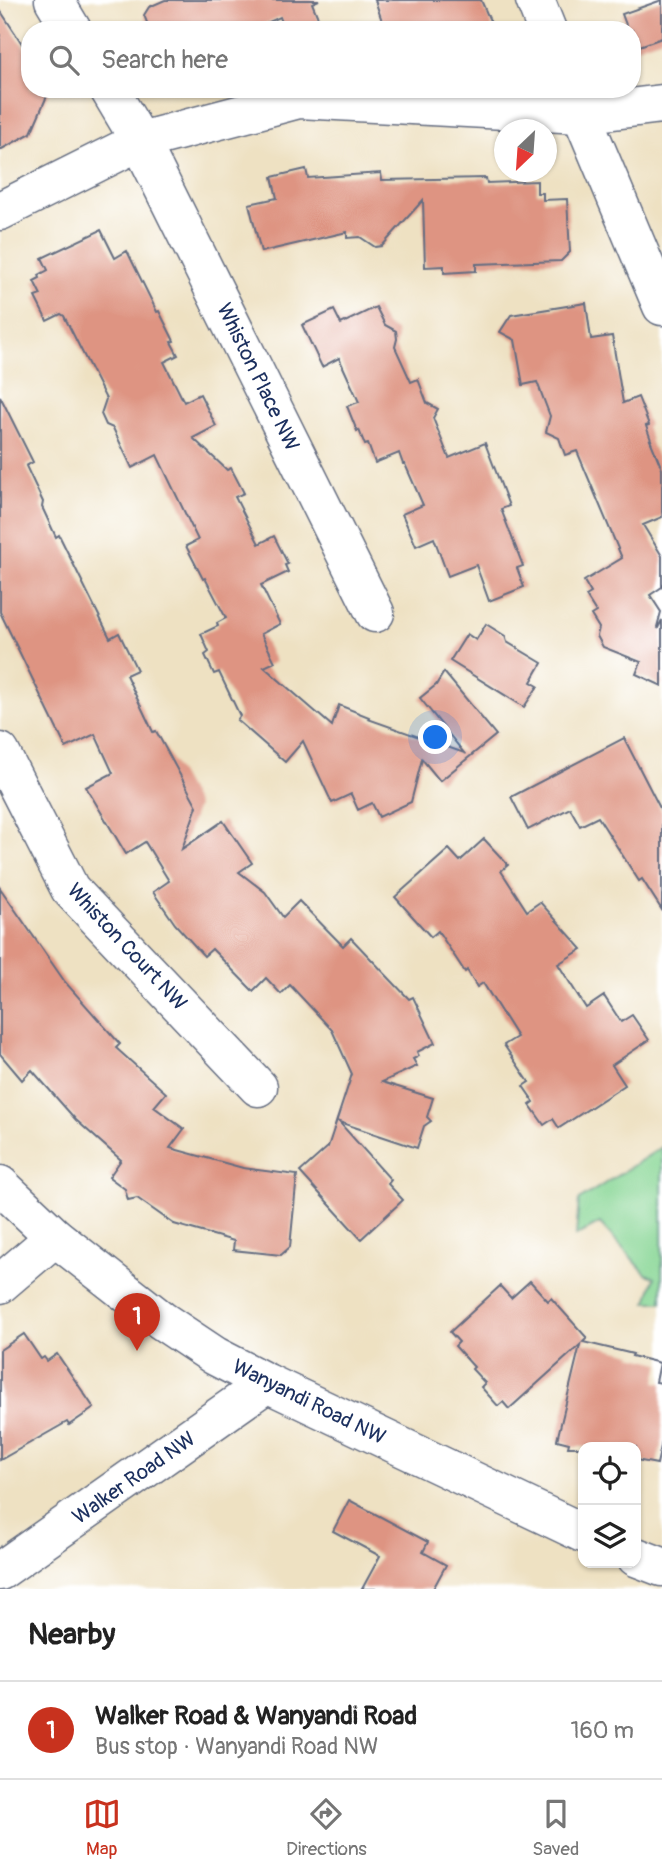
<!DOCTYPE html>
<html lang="en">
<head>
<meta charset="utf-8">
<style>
  :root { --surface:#fff; --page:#f2f2f2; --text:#222; --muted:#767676; --line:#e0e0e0; --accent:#c8321e }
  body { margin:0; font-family:Pangolin,sans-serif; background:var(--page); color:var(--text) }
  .controls { position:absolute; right:21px; bottom:21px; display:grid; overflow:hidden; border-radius:14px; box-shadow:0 2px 5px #0004 }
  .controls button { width:63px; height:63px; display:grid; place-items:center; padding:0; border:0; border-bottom:2px solid var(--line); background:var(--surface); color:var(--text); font:35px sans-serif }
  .compass { position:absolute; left:494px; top:119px; width:63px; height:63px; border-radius:50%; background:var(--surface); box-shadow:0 2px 5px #0004; rotate:205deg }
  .you { position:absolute; left:436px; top:738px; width:24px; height:24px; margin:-18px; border:5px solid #fff; border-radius:50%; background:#1a73e8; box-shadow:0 0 0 10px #1a73e833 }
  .badge { display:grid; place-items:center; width:46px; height:46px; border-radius:50%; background:var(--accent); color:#fff; font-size:23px; font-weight:700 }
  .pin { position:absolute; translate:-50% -58px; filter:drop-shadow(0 2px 4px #0008) }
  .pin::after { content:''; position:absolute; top:37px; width:24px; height:21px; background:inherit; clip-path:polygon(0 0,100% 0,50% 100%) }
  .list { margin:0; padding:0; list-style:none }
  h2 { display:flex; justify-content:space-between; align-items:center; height:91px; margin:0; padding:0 28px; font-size:30px }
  h2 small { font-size:23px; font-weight:400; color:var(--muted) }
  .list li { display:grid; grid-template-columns:46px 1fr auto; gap:21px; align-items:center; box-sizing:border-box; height:98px; padding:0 28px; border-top:2px solid var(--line) }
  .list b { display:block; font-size:26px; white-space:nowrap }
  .list p { margin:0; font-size:23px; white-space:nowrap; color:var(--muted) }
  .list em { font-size:23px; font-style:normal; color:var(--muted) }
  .icon { flex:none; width:38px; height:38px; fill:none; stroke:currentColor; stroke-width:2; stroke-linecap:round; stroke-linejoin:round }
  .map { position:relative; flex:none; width:662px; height:1589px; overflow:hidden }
  .search { position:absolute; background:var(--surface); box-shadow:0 2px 5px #0004; left:21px; right:21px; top:21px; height:77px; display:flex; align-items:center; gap:18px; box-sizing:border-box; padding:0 24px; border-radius:28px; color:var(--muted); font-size:26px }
  .sheet { height:189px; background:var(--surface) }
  nav { display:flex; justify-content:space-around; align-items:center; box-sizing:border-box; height:98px; border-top:2px solid var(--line); background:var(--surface); font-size:19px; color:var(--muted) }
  nav a { display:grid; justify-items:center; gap:4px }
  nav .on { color:var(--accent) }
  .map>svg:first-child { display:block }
  .green { fill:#87d694; stroke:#518279; stroke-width:2 }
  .building { fill:#de9482 }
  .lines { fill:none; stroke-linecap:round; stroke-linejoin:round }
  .minor-casing { stroke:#656d81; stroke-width:41 }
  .minor { stroke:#fff; stroke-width:38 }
  .labels { text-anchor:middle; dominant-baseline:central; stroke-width:5; stroke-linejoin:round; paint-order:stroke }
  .street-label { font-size:21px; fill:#1b2f5e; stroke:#fff }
</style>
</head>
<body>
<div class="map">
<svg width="662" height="1589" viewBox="0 0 662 1589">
  <rect width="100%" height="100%" fill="#fff"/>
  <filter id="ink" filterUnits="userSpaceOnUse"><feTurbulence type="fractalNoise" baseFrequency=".0143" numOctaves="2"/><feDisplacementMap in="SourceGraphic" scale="14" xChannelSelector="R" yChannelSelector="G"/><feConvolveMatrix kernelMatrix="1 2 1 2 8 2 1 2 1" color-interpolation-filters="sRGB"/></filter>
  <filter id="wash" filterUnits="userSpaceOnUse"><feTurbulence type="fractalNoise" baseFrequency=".00686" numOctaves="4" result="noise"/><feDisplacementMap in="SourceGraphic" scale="28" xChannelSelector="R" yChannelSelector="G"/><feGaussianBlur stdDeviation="1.57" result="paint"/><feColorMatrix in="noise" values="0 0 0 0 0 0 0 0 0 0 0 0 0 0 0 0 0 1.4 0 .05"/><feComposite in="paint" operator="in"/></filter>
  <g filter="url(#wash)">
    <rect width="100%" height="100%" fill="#eee1c2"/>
    <path class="green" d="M662 1147V1302H647L655 1277 646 1274 600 1223 576 1236 579 1200Z"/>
    <g id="blocks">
      <g class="building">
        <path d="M165 0H319L312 3 323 30H285L280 17 251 30H157L148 25 144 15 149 7Z"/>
        <path d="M375 0H481L494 30H385Z"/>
        <path d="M662 0V38L634 48 632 43V30H628L622 14Z"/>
        <path d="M0 10 30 56V89H50L31 133 0 150Z"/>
        <path d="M306 169 308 178 381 173 382 180 486 178 487 183 537 181V193H543V200L567 199 570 252 561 261 476 264V271L444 273V266L425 267 423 200 382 246 375 247 360 237 347 238V232L261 252 249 204 277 198 272 177Z"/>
        <path d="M101 230 115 258 127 251 157 312 159 311 174 341 171 342 178 355 164 362 184 402 200 394 216 426 193 438 227 470 231 468 244 493 235 497 259 544 274 536 288 564 285 565 288 572 261 585 280 624 261 634 275 662 264 667 332 726 339 705 369 717 368 719 464 753 420 698 436 685 444 672 496 735 440 781 422 759 411 802 379 817 372 803 358 810 351 794 332 803 303 741 285 762 237 720 240 716 219 672 214 674 205 655 209 652 201 634 218 626 217 623 226 618 205 578 203 579 186 546 198 540 157 455 132 468 113 428 106 425 101 414 106 399 64 316 61 314 47 321 35 297 41 295 34 281 40 278 39 275 48 270 42 258Z"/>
        <path d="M586 303 591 339 612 336 623 403 638 397 649 425 646 426 651 440H650L662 469V517L643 525 662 556V587L650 595 661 612 657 627 658 628 662 620V686L636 674 641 662 603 647 597 636 599 628 591 615 596 612 586 596 591 593 584 581 622 558 577 451 565 455 559 438 546 432 550 416 537 382 523 385 515 340 500 332 511 315Z"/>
        <path d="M376 307 385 325 396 331 397 339 395 347 411 382 418 379 427 403 438 409 433 418 449 458 485 443 509 506 501 509 523 566 517 568 524 587 489 601 476 565 448 576 434 538 416 546 402 514 423 505 405 464H403L399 453 375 463 368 444 365 445 359 430 357 431 347 406 359 402 339 358 322 367 302 325 334 310 341 324Z"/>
        <path d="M0 396 33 462 26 466 43 502 42 507 56 537 59 535 110 638 119 633 137 670 126 675 153 732 156 731 197 806 182 849 223 821 252 863 239 872 265 892 283 917 299 901 343 946 351 938 409 999 413 997 435 1043 417 1052 419 1056 413 1059 417 1066 382 1082 433 1098 427 1117 431 1121 424 1126 417 1148 339 1122 391 1180 388 1184 403 1200 361 1239 300 1172 328 1147 352 1074 332 1030 290 985 281 994 266 978 253 991 212 949 204 956 175 924 153 892 169 881 145 842 126 854 86 787 113 773 95 734 66 748 0 612Z"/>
        <path d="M486 624 505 636 507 642 542 663 531 682 538 686 524 707 450 661 467 634 476 640Z"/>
        <path d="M624 738 662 812V910L642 879 639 881 598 817 580 826 570 808 528 830 511 797Z"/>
        <path d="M484 839 508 865 501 871 527 911 540 902 582 949 558 964 586 1008 604 996 621 1022 632 1015 649 1040 612 1065 625 1085 559 1128 553 1119 544 1125 530 1105 534 1102 523 1086 529 1082 504 1045 517 1037 483 983 477 987 467 970 465 972 438 931 431 937 395 897 449 849 460 861Z"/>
        <path d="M0 888 65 982 120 1044 116 1048 166 1093 154 1107 184 1129 170 1148 243 1168 297 1175 290 1247 281 1255 233 1250 234 1241 174 1224 137 1198 128 1200 125 1189 109 1177 121 1160 76 1120 32 1070 22 1080 0 1054Z"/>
        <path d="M530 1281 548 1301 551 1298 587 1338 583 1342 633 1354 632 1356 660 1363 656 1382 662 1383V1442L657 1464 636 1460V1447H568L569 1443 557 1440 580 1345 509 1409 503 1402 498 1406 481 1387 485 1383 472 1369 474 1367 455 1346 459 1342 450 1332 500 1286 511 1298Z"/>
        <path d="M24 1334 41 1359 44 1357 47 1361 57 1354 94 1408 69 1425 67 1422 0 1460V1350Z"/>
        <path d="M349 1500 428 1542 423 1552 446 1565 433 1589H362L380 1556 333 1531Z"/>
      </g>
    </g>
  </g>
  <g filter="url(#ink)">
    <use href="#blocks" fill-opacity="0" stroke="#656d81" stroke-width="2"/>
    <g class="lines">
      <g class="minor-casing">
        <g id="minor">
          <path d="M54 0 72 30"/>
          <path d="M535 0 547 30"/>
          <path d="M109 89 140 141 375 613"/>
          <path d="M572 92 662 306"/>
          <path d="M0 211 140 141 299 99 581 114 662 104"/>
          <path d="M0 752 70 889 258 1087"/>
          <path d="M0 1185 55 1237 161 1320 215 1356 267 1383 583 1533"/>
          <path d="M0 1284 55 1237"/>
          <path d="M636 1557 662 1567"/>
          <path d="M0 1571 267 1383"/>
        </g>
      </g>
      <use href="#minor" class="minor"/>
    </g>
  </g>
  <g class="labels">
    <g class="street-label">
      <text transform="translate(258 377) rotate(64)">Whiston Place NW</text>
      <text transform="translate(127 947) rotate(47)">Whiston Court NW</text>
      <text transform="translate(309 1402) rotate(26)">Wanyandi Road NW</text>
      <text transform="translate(134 1478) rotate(-35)">Walker Road NW</text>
    </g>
  </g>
</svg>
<div class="controls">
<button><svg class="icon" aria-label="locate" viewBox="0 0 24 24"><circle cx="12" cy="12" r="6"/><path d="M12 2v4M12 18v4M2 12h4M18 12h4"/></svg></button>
<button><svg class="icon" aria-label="layers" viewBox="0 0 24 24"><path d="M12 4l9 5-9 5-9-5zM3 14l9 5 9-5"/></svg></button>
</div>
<svg class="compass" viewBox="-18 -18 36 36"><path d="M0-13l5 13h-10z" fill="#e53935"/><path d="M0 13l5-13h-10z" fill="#767676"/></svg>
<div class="you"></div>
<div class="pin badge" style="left:137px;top:1351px">1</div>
<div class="search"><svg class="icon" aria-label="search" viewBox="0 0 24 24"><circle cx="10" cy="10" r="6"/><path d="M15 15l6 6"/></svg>Search here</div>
</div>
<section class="sheet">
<h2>Nearby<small></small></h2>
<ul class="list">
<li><span class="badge">1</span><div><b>Walker Road &amp; Wanyandi Road</b><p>Bus stop · Wanyandi Road NW</p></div><em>160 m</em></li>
</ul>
</section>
<nav>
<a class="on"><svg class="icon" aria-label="map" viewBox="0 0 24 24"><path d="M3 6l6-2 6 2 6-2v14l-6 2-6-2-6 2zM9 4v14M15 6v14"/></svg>Map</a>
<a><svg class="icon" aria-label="directions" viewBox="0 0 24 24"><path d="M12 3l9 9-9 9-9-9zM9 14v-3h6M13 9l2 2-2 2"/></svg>Directions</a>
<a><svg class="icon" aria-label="saved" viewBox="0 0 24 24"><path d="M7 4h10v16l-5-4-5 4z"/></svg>Saved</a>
</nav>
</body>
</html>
